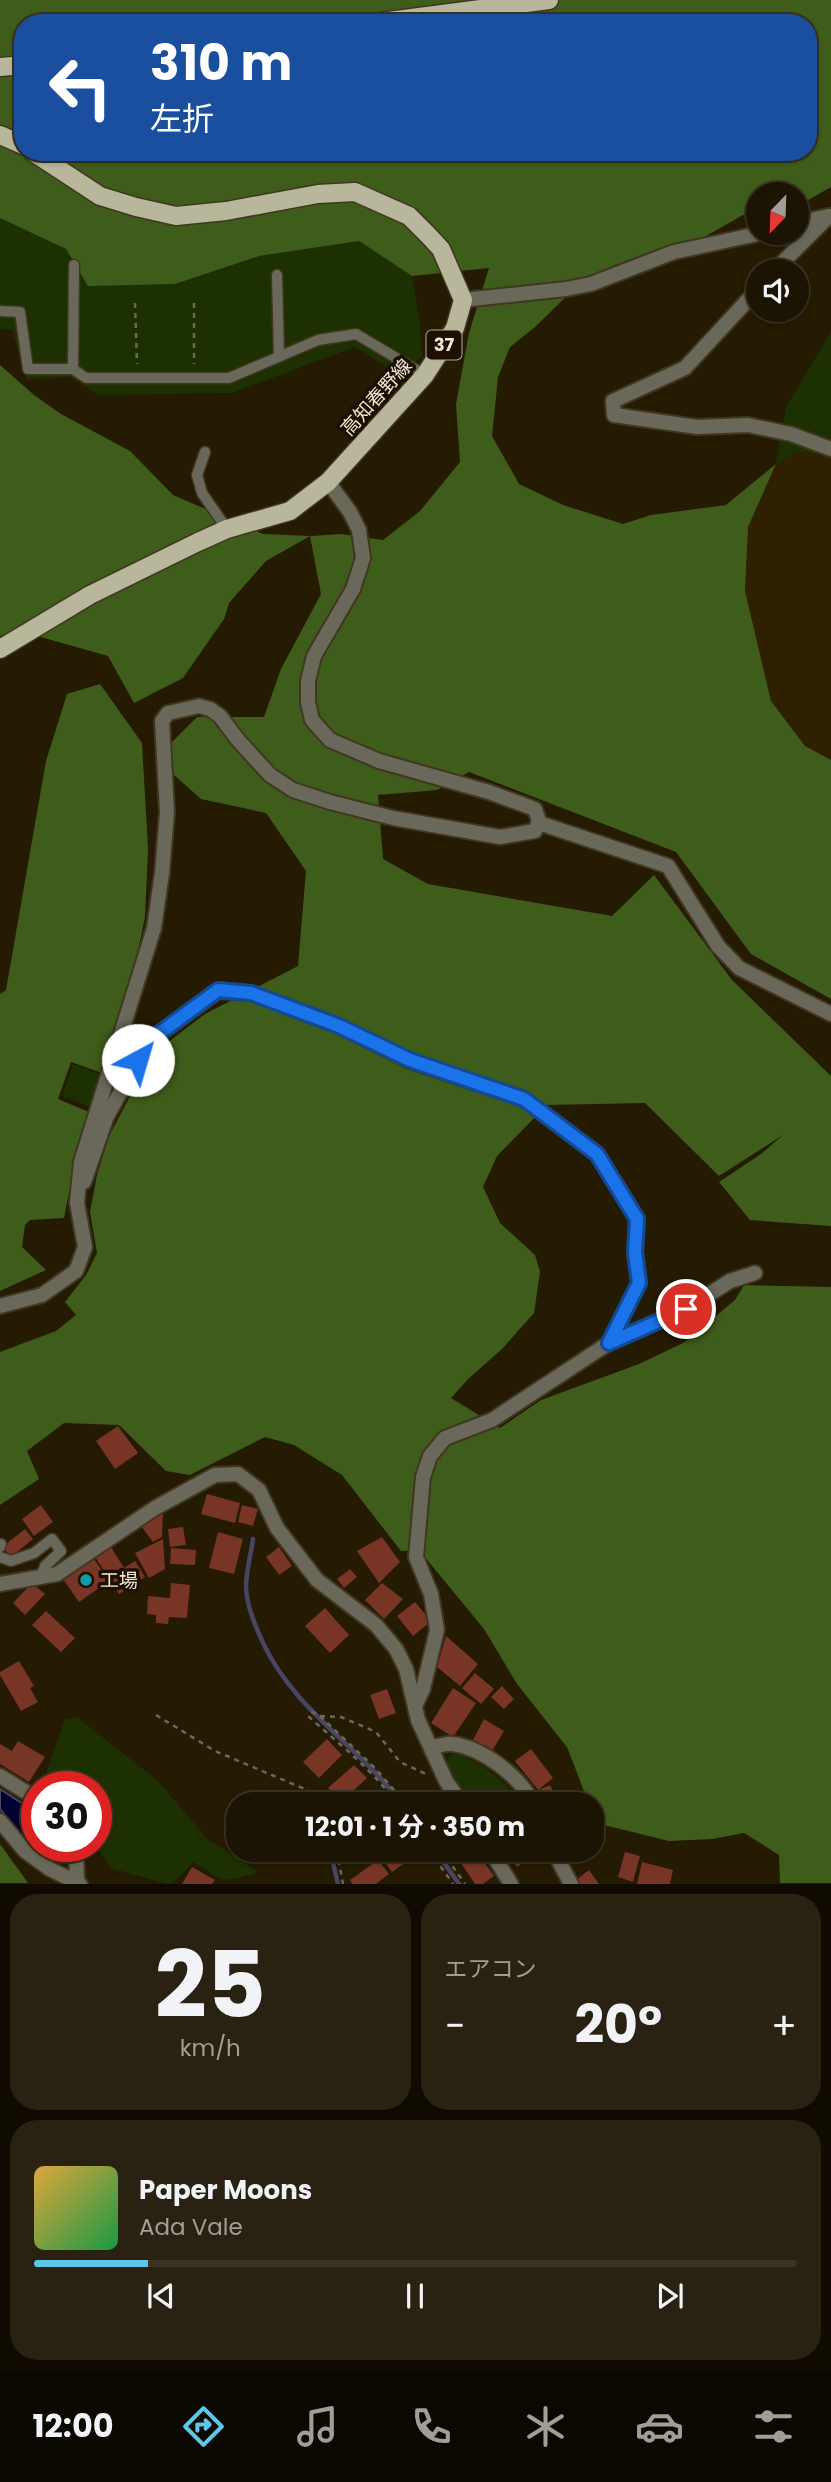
<!DOCTYPE html>
<html lang="ja">
<head>
<meta charset="utf-8">
<style>
  :root { --surface:#1c1402; --page:#292111; --text:#f1f3f6; --muted:#a09e99; --line:#3a3324; --accent:#5dc7e8 }
  body { margin:0; font-family:Poppins,"Noto Sans JP",sans-serif; background:var(--page); color:var(--text); height:100vh; display:flex; flex-direction:column; font-size:26px; white-space:nowrap }
  * { box-sizing:border-box; margin:0 }
  p { font-size:23px; color:var(--muted) }
  .icon { flex:none; width:38px; height:38px; fill:none; stroke:currentColor; stroke-width:2; stroke-linecap:round; stroke-linejoin:round }
  .map { position:relative; height:1884px; overflow:hidden }
  .panel { display:flex; flex-direction:column; gap:10px; padding:10px; background:#0f0b01; flex:1 }
  .panel>* { flex:none }
  .guide { position:absolute; left:14px; top:14px; width:803px; height:147px; border-radius:28px; box-shadow:0 2px 5px #0004,0 0 0 2px var(--line); background:#1a4fa0; color:#fff; overflow:hidden }
  .needle { width:46px; rotate:203deg }
  .tools { position:absolute; left:746px; top:182px; display:grid; gap:14px }
  .tools a { display:grid; place-items:center; width:63px; height:63px; border-radius:50%; background:var(--surface); box-shadow:0 2px 5px #0004,0 0 0 2px var(--line); font-size:35px }
  .speed { position:absolute; left:21px; top:1771px; display:flex; gap:14px; font-size:35px; font-weight:700; text-align:center }
  .speed>* { display:grid; place-content:center; width:91px; height:91px; border-radius:50%; background:var(--surface); box-shadow:0 2px 5px #0004,0 0 0 2px var(--line); line-height:1 }
  .speed .limit { border:10px solid #d22; background:#fff; color:#111 }
  .pin { position:absolute; display:grid; place-items:center; width:60px; height:60px; color:#fff; margin:-30px; border:4px solid #fff; border-radius:50%; box-shadow:0 2px 7px #0007 }
  .me { position:absolute; width:77px; margin:-38px; rotate:39deg; stroke-linejoin:round; filter:drop-shadow(0 0 5px #0008) }
  .turn { display:flex; align-items:center; gap:24px; height:147px; padding:0 21px; font-size:32px }
  .turn .icon { width:91px; height:91px; stroke-width:2.5 }
  .turn b { display:block; font-size:49px; line-height:60px }
  .big { font-size:52px; font-weight:700; line-height:1.1 }
  .panel .card { flex:1; display:flex; flex-direction:column; justify-content:center; gap:10px; min-width:0; padding:0 24px; border-radius:28px; background:var(--page) }
  .panel .dial { align-items:center; gap:0 }
  .dial b { font-size:91px; line-height:1 }
  .song { display:flex; align-items:center; gap:21px }
  .cover { width:84px; height:84px; border-radius:10px; background:linear-gradient(135deg,hsl(40 70% 55%),hsl(140 70% 35%)) }
  .played { height:7px; border-radius:4px; background:linear-gradient(90deg,var(--accent) 15%,var(--line) 15%) }
  .keys { display:flex; justify-content:space-around; direction:ltr }
  .heat { display:flex; justify-content:space-between; align-items:center; font-size:38px; direction:ltr }
  .panel .tiles { flex:1; display:grid; gap:10px; grid-template-columns:1fr 1fr }
  .card:last-child { grid-column:span 2 }
  .trip { position:absolute; left:226px; top:1792px; width:378px; height:70px; border-radius:28px; background:var(--surface); box-shadow:0 2px 5px #0004,0 0 0 2px var(--line); font-weight:700; line-height:70px; text-align:center }
  .dock { display:flex; height:112px; justify-content:space-around; align-items:center; background:#0b0801; color:var(--muted) }
  .dock .icon { width:49px; height:49px }
  .dock .current { color:var(--accent) }
  .dock b { font-size:32px; color:var(--text) }
  .map>svg:first-child { display:block }
</style>
</head>
<body>
<div class="map">
<svg width="831" height="1884" viewBox="0 0 831 1884">
  <rect width="100%" height="100%" fill="#251a02"/>
  <polygon fill="#2e2000" points="831,443 831,760 805,746 771,701 745,591 748,527 776,464 799,452 828,456"/>
  <g fill="#1c3001">
    <polygon points="0,218 66,249 175,284 259,256 359,241 412,276 420,324 422,356 401,375 355,347 232,393 99,395 70,377 27,380 12,330 0,329"/>
    <polygon points="831,332 831,443 828,456 799,452 776,464 786,407"/>
    <polygon points="73,1064 105,1076 94,1108 62,1096"/>
    <path d="M77,1717l80,63 51,59 50,33c-36,12 -34,10 -65,-10l-20,21 -6,1 -56,-16 -15,-22 2,-18 -2,-41h-55l24,-68z"/>
    <path d="M460,1754c26,13 46,26 61,50h-54l-12,-16 -10,-25 6,-8z"/>
  </g>
  <g fill="#3f5d1a" fill-rule="evenodd">
    <path d="M0,0h831v187l-35,20v-13h-38v19l-15,2 -44,25 -52,13 -42,16 -35,24 -35,34 -25,20 -12,30 -6,59 27,48 44,21 60,19 28,-9 75,-10 50,-41 -28,63 -3,64 26,110 34,45 26,14v239l-80,-45 -75,-102 -207,-80 -32,18 -59,5 5,64 45,25 184,32 42,-41 78,105 99,96v150l-81,-6 -31,-38 42,-28 22,-19 -64,41 -74,-73 -98,2 -50,51 -14,31 17,36 35,32 5,17 -6,41 -32,36 -34,30 -17,19 49,30 41,-28 98,-36 44,-21 52,-43 9,-15 87,2v596h-51l-1,-28 -35,-22 -32,6 -43,2 -73,-18 -4,-19h-3l-22,-57 -50,-63 -33,-55 -65,-79 -18,1 -59,-76 -48,-30 -29,-8 -75,38 -24,-4 -47,-46 -55,-2 -37,28 12,28 -39,26v-153l56,-21 20,-16 -11,-13 21,-27 11,-22 -7,-41 7,-37 12,-39 28,-53 26,-37 42,-32 93,-48 8,-95 -40,-58 -65,-14 -28,-25 -4,-29 28,-28h67l17,-48 40,-75 -11,-58 -44,25 -37,42 -5,16 -41,59 -49,25 -26,-47 -92,-26 -16,6v-271l34,30 27,19 69,37 43,44 90,39 48,2 30,-2 42,6 37,-29 40,-49 -4,-58 13,-71 20,-65 -77,8 -53,-35 -100,15 -84,28 -87,2 -22,-37 -66,-31zM23,23h785v129h-785z"/>
    <polygon points="100,684 142,743 148,849 145,917 131,985 105,1074 71,1062 58,1099 89,1112 75,1160 64,1218 30,1220 25,1225 22,1247 46,1270 0,1291 0,994 6,990 46,761 67,694"/>
    <polygon points="0,1844 28,1883 0,1883"/>
  </g>
  <path fill="#000031" stroke="#474563" stroke-width="2" d="M0,1789l37,24v33h23l-5,7c-25,0 -40,-26 -55,-44z"/>
  <g fill="none" stroke-linecap="round" stroke-linejoin="round">
    <g stroke="#474563" stroke-width="4.5">
      <path d="M253,1539c-2,15 -7,32 -7,48 1,20 9,38 17,56 33,69 95,102 139,161"/>
      <polyline points="330,1850 338,1884"/>
      <polyline points="435,1850 459,1884"/>
    </g>
  </g>
  <g fill="#783424">
    <polygon points="118,1426 138,1453 115,1469 96,1441"/>
    <polygon points="207,1494 240,1503 235,1523 201,1514"/>
    <polygon points="41,1505 53,1522 34,1536 22,1519"/>
    <polygon points="242,1505 258,1509 253,1526 238,1522"/>
    <polygon points="163,1512 162,1537 153,1542 141,1526"/>
    <polygon points="183,1527 186,1545 170,1547 168,1529"/>
    <polygon points="25,1529 33,1539 11,1557 2,1547"/>
    <polygon points="218,1532 243,1539 234,1574 209,1568"/>
    <polygon points="382,1537 400,1562 379,1583 357,1551"/>
    <polygon points="163,1539 165,1569 149,1578 135,1553"/>
    <polygon points="111,1547 124,1568 135,1561 145,1577 119,1594 95,1557"/>
    <polygon points="279,1547 292,1566 279,1575 266,1557"/>
    <polygon points="171,1548 196,1550 195,1565 170,1564"/>
    <polygon points="94,1559 109,1581 79,1602 63,1579"/>
    <polygon points="350,1569 357,1577 344,1588 337,1579"/>
    <polygon points="32,1583 45,1594 25,1615 13,1603"/>
    <polygon points="171,1583 190,1585 187,1618 169,1617 168,1624 156,1623 156,1615 147,1614 148,1596 170,1598"/>
    <polygon points="382,1583 403,1599 384,1619 365,1600"/>
    <polygon points="415,1602 431,1621 413,1636 397,1616"/>
    <polygon points="325,1608 349,1635 330,1653 305,1626"/>
    <polygon points="46,1611 75,1638 61,1652 32,1625"/>
    <polygon points="446,1636 478,1664 460,1686 437,1667"/>
    <polygon points="19,1661 34,1686 30,1688 38,1702 21,1711 0,1675 0,1672"/>
    <polygon points="475,1673 494,1689 481,1704 462,1688"/>
    <polygon points="502,1686 514,1699 504,1709 491,1697"/>
    <polygon points="453,1688 476,1703 453,1737 431,1723"/>
    <polygon points="387,1689 396,1713 379,1719 370,1695"/>
    <polygon points="484,1719 504,1731 492,1751 473,1740"/>
    <polygon points="327,1739 342,1755 319,1778 303,1762"/>
    <polygon points="18,1741 45,1757 29,1782 0,1764 0,1744 12,1751"/>
    <polygon points="531,1749 553,1778 538,1790 515,1761"/>
    <polygon points="354,1765 367,1778 341,1802 328,1788"/>
    <polygon points="550,1785 555,1795 559,1793 564,1804 538,1804 532,1793"/>
    <polygon points="391,1850 397,1850 406,1862 392,1872 381,1857"/>
    <polygon points="505,1850 541,1850 517,1867"/>
    <polygon points="477,1852 494,1876 483,1884 475,1884 461,1863"/>
    <polygon points="625,1852 640,1856 633,1882 618,1877"/>
    <polygon points="378,1860 389,1874 376,1884 352,1884 350,1880"/>
    <polygon points="642,1862 673,1870 670,1884 637,1884"/>
    <polygon points="192,1867 215,1880 212,1884 182,1884"/>
    <polygon points="589,1870 599,1884 579,1884 576,1880"/>
  </g>
  <g fill="none" stroke-linecap="round" stroke-linejoin="round">
    <g stroke="#413720" stroke-width="13">
      <g id="service">
        <polyline points="74,265 73,369 86,378 229,378 318,340 356,334 425,375"/>
        <polyline points="277,275 279,356"/>
        <polyline points="0,311 20,312 28,369 73,369"/>
        <polyline points="205,452 197,475 202,493 227,529"/>
        <polyline points="0,1547 1,1544"/>
        <polyline points="0,1557 11,1561 34,1553 52,1539 61,1551 45,1566 41,1577"/>
      </g>
    </g>
    <g stroke="#413720" stroke-width="18">
      <g id="minor">
        <polyline points="796,223 829,216"/>
        <polyline points="774,271 829,216"/>
        <polyline points="758,289 685,368 613,401 614,415 697,427 748,425 791,434 831,449"/>
        <polyline points="463,300 566,289 591,284 674,252 762,233"/>
        <polyline points="539,823 668,866 718,946 739,968 831,1014"/>
        <polyline points="84,1182 107,1116 149,1041 218,991 251,993 339,1026 410,1061 524,1099 597,1154 637,1219 635,1253 639,1283 609,1343 492,1420 445,1438 430,1456 423,1477 416,1557 431,1594 437,1630 423,1689 415,1706"/>
        <polyline points="0,1306 42,1295 76,1271 85,1247 77,1203 81,1162 154,928 162,873 167,812 162,721 168,713 199,706 210,709 220,716 238,740 270,775 293,790 330,802 393,818 500,837 535,831 539,821 535,809 489,792 379,761 330,740 312,720 308,702 308,681 314,656 353,589 363,558 359,530 350,512 328,482"/>
        <polyline points="609,1343 686,1309 730,1281 755,1273"/>
        <polyline points="0,1584 57,1574 155,1508 215,1475 238,1474 259,1490 277,1528 317,1580 376,1625 396,1649 406,1669 418,1720 446,1781 462,1804"/>
        <path d="M431,1748c7,-2 16,-5 22,-4 30,4 68,33 80,60"/>
        <polyline points="0,1776 37,1799"/>
        <polyline points="0,1821 25,1851 50,1869 80,1884"/>
        <polyline points="76,1846 77,1882"/>
        <polyline points="490,1850 511,1884"/>
        <polyline points="553,1850 571,1884"/>
      </g>
    </g>
    <g stroke="#413720" stroke-width="21">
      <g id="primary">
        <polyline points="373,23 549,0"/>
        <polyline points="0,67 23,65"/>
        <polyline points="0,135 23,145"/>
        <polyline points="0,649 90,595 198,542 227,529 290,511 328,482 425,375 455,328 463,300 441,249 428,235 409,216 355,192 318,194 226,211 176,216 136,207 100,196 33,152"/>
      </g>
    </g>
    <g stroke="#716853" stroke-width="2.5" stroke-dasharray="5 5" stroke-linecap="butt">
      <polyline points="135,303 137,364"/>
      <polyline points="194,303 194,364"/>
      <polyline points="156,1715 215,1751 326,1798 327,1804"/>
      <polyline points="320,1716 341,1717 376,1732 400,1762 426,1774"/>
      <path d="M397,1804c-24,-34 -58,-60 -89,-88l5,-4 7,4 55,52 31,36"/>
      <polyline points="337,1850 343,1884"/>
      <polyline points="429,1850 453,1884"/>
      <polyline points="441,1850 465,1884"/>
    </g>
    <use href="#service" stroke="#69685b" stroke-width="10"/>
    <use href="#minor" stroke="#69685b" stroke-width="14"/>
    <use href="#primary" stroke="#b8b69b" stroke-width="18"/>
  </g>
  <g fill="none" stroke-linecap="round" stroke-linejoin="round">
    <g stroke="#114b97" stroke-width="18">
      <polyline id="route" points="138,1060 149,1041 218,990 251,993 339,1026 410,1060 524,1099 597,1154 637,1219 635,1252 639,1283 609,1343 686,1309"/>
    </g>
    <use href="#route" stroke="#1a73e8" stroke-width="12"/>
  </g>
  <circle fill="#0f9aa8" stroke="#1c1100" stroke-width="2.5" cx="86" cy="1580" r="7"/>
  <g text-anchor="middle" stroke-width="7" stroke-linejoin="round" paint-order="stroke">
    <rect fill="#1c1100" stroke="#afa796" stroke-width="2" x="426.5" y="330.5" width="35" height="29" rx="5"/>
    <g font-size="18" font-weight="bold" fill="#eee7d7">
      <text x="444" y="351">37</text>
    </g>
    <g font-size="19" fill="#eee7d7" stroke="#1c1100">
      <text transform="translate(376 397) rotate(-48)" y="7">高知春野線</text>
    </g>
    <g font-size="19" fill="#eee7d7" stroke="#1c1100" text-anchor="start">
      <text x="100" y="1587">工場</text>
    </g>
  </g>
</svg>
<div class="tools">
<a><svg class="needle" viewBox="-14 -14 28 28"><path d="M0-13l5 13h-10z" fill="#e53935"/><path d="M0 13l5-13h-10z" fill="#a09e99"/></svg></a>
<a><svg class="icon" aria-label="sound" viewBox="0 0 24 24"><path d="M4 9h4l5-4v14l-5-4H4zM17 9q2 3 0 6"/></svg></a>
</div>
<div class="speed"><div class="limit">30</div></div>
<div class="pin" style="left:686px;top:1309px;background:#d93025"><svg class="icon" aria-label="arrive" viewBox="0 0 24 24"><path d="M6 21V4h12l-3 4 3 4H6"/></svg></div>
<svg class="me" style="left:138px;top:1060px" viewBox="-20 -20 40 40"><circle r="19" fill="#fff"/><path d="M0-13L10 11 0 6-10 11z" fill="#1a73e8"/></svg>
<div class="trip">12:01 · 1 分 · 350 m</div>
<div class="guide">
<div class="turn"><svg class="icon" aria-label="left" viewBox="0 0 24 24"><path d="M17 20v-9H6M10 6l-5 5 5 5"/></svg><div><b>310 m</b>左折</div></div>
</div>
</div>
<section class="panel">
<div class="tiles">
<div class="card dial"><b>25</b><p>km/h</p></div>
<div class="card"><p>エアコン</p>
<div class="heat"><a>−</a><b class="big">20°</b><a>+</a></div>
</div>
<div class="card">
<div class="song"><i class="cover"></i><div><b>Paper Moons</b><p>Ada Vale</p></div></div>
<div class="played"></div>
<div class="keys"><svg class="icon" aria-label="previous" viewBox="0 0 24 24"><path d="M18 5L8 12l10 7zM5 5v14"/></svg><svg class="icon" aria-label="pause" viewBox="0 0 24 24"><path d="M8 5v14M16 5v14"/></svg><svg class="icon" aria-label="next" viewBox="0 0 24 24"><path d="M6 5l10 7-10 7zM19 5v14"/></svg></div>
</div>
</div>
</section>
<nav class="dock">
<b>12:00</b>
<svg class="icon current" aria-label="directions" viewBox="0 0 24 24"><path d="M12 3l9 9-9 9-9-9zM9 14v-3h6M13 9l2 2-2 2"/></svg>
<svg class="icon" aria-label="music" viewBox="0 0 24 24"><path d="M9 18V5l10-2v13"/><circle cx="6" cy="18" r="3"/><circle cx="16" cy="16" r="3"/></svg>
<svg class="icon" aria-label="phone" viewBox="0 0 24 24"><path d="M5 4h4l2 5-3 2q2 4 5 5l2-3 5 2v4C11 20 4 13 5 4z"/></svg>
<svg class="icon" aria-label="climate" viewBox="0 0 24 24"><path d="M12 3v18M4 7l16 10M4 17L20 7"/></svg>
<svg class="icon" aria-label="car" viewBox="0 0 24 24"><path d="M5 17H2v-5l4-1 3-4h7l3 4 3 1v5h-3M9 17h6M6 11h13"/><circle cx="7" cy="17" r="2"/><circle cx="17" cy="17" r="2"/></svg>
<svg class="icon" aria-label="filters" viewBox="0 0 24 24"><path d="M4 7h16M4 17h16"/><circle cx="9" cy="7" r="2"/><circle cx="15" cy="17" r="2"/></svg>
</nav>
</body>
</html>
